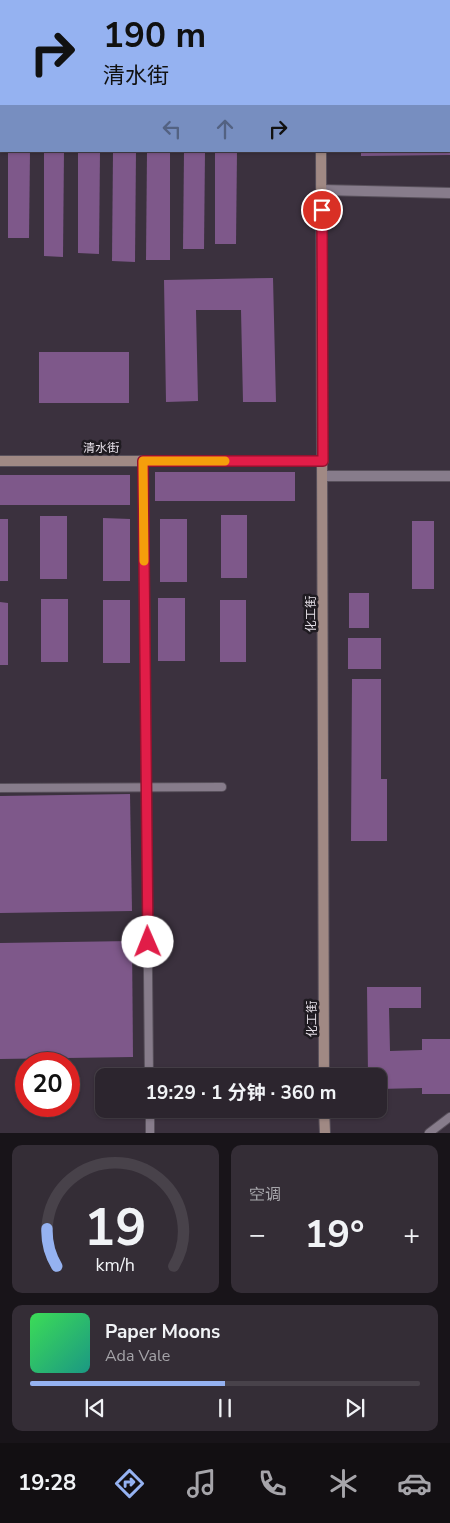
<!DOCTYPE html>
<html lang="zh">
<head>
<meta charset="utf-8">
<style>
  :root { --surface:#2c252e; --page:#342d36; --text:#f1f3f6; --muted:#a6a5aa; --line:#48424a; --accent:#95b2f1 }
  body { margin:0; font-family:"Nunito Sans","Noto Sans SC",sans-serif; background:var(--page); color:var(--text); height:100vh; display:flex; flex-direction:column; font-size:19px; white-space:nowrap }
  * { box-sizing:border-box; margin:0 }
  p { font-size:16px; color:var(--muted) }
  .icon { flex:none; width:28px; height:28px; fill:none; stroke:currentColor; stroke-width:2; stroke-linecap:round; stroke-linejoin:round }
  .map { position:relative; height:1133px; overflow:hidden }
  .sheet { display:flex; flex-direction:column; gap:12px; padding:12px; background:#181419; flex:1 }
  .sheet>* { flex:none }
  .hud { position:absolute; left:0px; top:0px; width:450px; height:152px; box-shadow:0 1px 4px #0004,0 0 0 1px var(--line); background:#95b2f1; color:#111; overflow:hidden }
  .speed { position:absolute; left:15px; top:1052px; display:flex; gap:10px; font-size:25px; font-weight:700; text-align:center }
  .speed>* { display:grid; place-content:center; width:65px; height:65px; border-radius:50%; background:var(--surface); box-shadow:0 1px 4px #0004,0 0 0 1px var(--line); line-height:1 }
  .speed .limit { border:8px solid #d22; background:#fff; color:#111 }
  .pin { position:absolute; display:grid; place-items:center; width:42px; height:42px; color:#fff; margin:-21px; border:2px solid #fff; border-radius:50%; box-shadow:0 1px 5px #0007 }
  .me { position:absolute; width:55px; margin:-28px; rotate:359deg; stroke-linejoin:round; filter:drop-shadow(0 0 4px #0008) }
  .turn { display:flex; align-items:center; gap:18px; height:105px; padding:0 20px; font-size:22px }
  .turn .icon { width:65px; height:65px; stroke-width:2.5 }
  .turn b { display:block; font-size:35px; line-height:42px }
  .lanes { display:flex; align-items:center; height:48px; padding:0 20px; background:#0003; justify-content:center; gap:25px; direction:ltr }
  .lanes .off { opacity:.35 }
  .big { font-size:38px; font-weight:700; line-height:1.1 }
  .sheet .card { flex:1; display:flex; flex-direction:column; justify-content:center; gap:8px; min-width:0; padding:0 18px; border-radius:10px; background:var(--page) }
  .sheet .dial { align-items:center; gap:0 }
  .dial svg { height:130px; overflow:visible; fill:none; stroke:var(--line); stroke-width:7; stroke-linecap:round; text-anchor:middle }
  .dial text { fill:var(--text); stroke:none }
  .song { display:flex; align-items:center; gap:15px }
  .cover { width:60px; height:60px; border-radius:8px; background:linear-gradient(135deg,hsl(130 70% 55%),hsl(170 70% 35%)) }
  .played { height:5px; border-radius:2px; background:linear-gradient(90deg,var(--accent) 50%,var(--line) 50%) }
  .keys { display:flex; justify-content:space-around; direction:ltr }
  .heat { display:flex; justify-content:space-between; align-items:center; font-size:28px; direction:ltr }
  .sheet .tiles { flex:1; display:grid; gap:12px; grid-template-columns:1fr 1fr }
  .card:last-child { grid-column:span 2 }
  .trip { position:absolute; left:95px; top:1068px; width:292px; height:50px; border-radius:10px; background:var(--surface); box-shadow:0 1px 4px #0004,0 0 0 1px var(--line); font-weight:700; line-height:50px; text-align:center }
  .tabs { display:flex; height:80px; justify-content:space-around; align-items:center; background:#120f12; color:var(--muted) }
  .tabs .icon { width:35px; height:35px }
  .tabs .on { color:var(--accent) }
  .tabs b { font-size:22px; color:var(--text) }
  .map>svg:first-child { display:block }
</style>
</head>
<body>
<div class="map">
<svg width="450" height="1133" viewBox="0 0 450 1133">
  <rect width="100%" height="100%" fill="#3b313e"/>
  <g fill="#7e588a">
    <polygon points="8,151 30,151 29,238 8,238"/>
    <polygon points="44,151 64,151 63,257 44,256"/>
    <polygon points="78,151 100,151 99,254 78,253"/>
    <polygon points="113,151 136,151 135,262 112,261"/>
    <polygon points="147,151 170,151 170,260 146,260"/>
    <polygon points="184,151 205,151 204,249 183,249"/>
    <polygon points="215,151 237,151 236,244 215,244"/>
    <polygon points="361,151 450,151 450,155 361,156"/>
    <polygon points="273,278 276,402 243,402 241,310 196,310 198,401 166,402 164,280"/>
    <rect x="39" y="352" width="90" height="51"/>
    <rect x="155" y="472" width="140" height="29"/>
    <rect x="0" y="475" width="130" height="30"/>
    <rect x="221" y="515" width="26" height="63"/>
    <rect x="40" y="516" width="27" height="63"/>
    <polygon points="103,518 130,519 130,581 103,581"/>
    <rect x="0" y="519" width="8" height="62"/>
    <rect x="160" y="519" width="27" height="63"/>
    <rect x="412" y="521" width="22" height="68"/>
    <rect x="349" y="593" width="20" height="35"/>
    <rect x="158" y="598" width="27" height="63"/>
    <rect x="41" y="599" width="27" height="63"/>
    <rect x="103" y="600" width="27" height="63"/>
    <rect x="220" y="600" width="26" height="62"/>
    <polygon points="0,602 8,603 8,665 0,665"/>
    <rect x="348" y="638" width="33" height="31"/>
    <polygon points="352,679 381,679 381,779 387,779 387,841 351,841"/>
    <polygon points="130,794 132,911 0,913 0,796"/>
    <polygon points="132,941 133,1057 0,1059 0,943"/>
    <polygon points="367,987 421,987 421,1008 389,1008 390,1051 422,1050 422,1039 450,1039 450,1094 422,1094 422,1088 379,1089 379,1076 368,1076"/>
  </g>
  <g fill="none" stroke-linecap="round" stroke-linejoin="round">
    <g stroke="#58505b" stroke-width="10">
      <g id="lane">
        <polyline points="112,0 112,1"/>
        <polyline points="143,461 149,1076"/>
        <polyline points="0,788 222,787"/>
        <polyline points="150,1109 150,1133"/>
        <polyline points="429,1133 450,1117"/>
      </g>
    </g>
    <g stroke="#58505b" stroke-width="12">
      <g id="street">
        <polyline points="0,57 1,57"/>
        <polyline points="322,190 450,193"/>
        <polyline points="323,476 450,476"/>
      </g>
    </g>
    <g stroke="#58505b" stroke-width="12">
      <g id="secondary">
        <polyline points="321,0 321,1"/>
        <polyline points="321,151 324,1076"/>
        <polyline points="0,461 323,461"/>
        <polyline points="324,1109 325,1133"/>
      </g>
    </g>
    <use href="#lane" stroke="#877c8b" stroke-width="8"/>
    <use href="#street" stroke="#877c8b" stroke-width="10"/>
    <use href="#secondary" stroke="#a08984" stroke-width="10"/>
  </g>
  <g fill="none" stroke-linecap="round" stroke-linejoin="round">
    <g stroke="#92132f" stroke-width="12">
      <polyline id="route" points="148,942 143,461 323,461 322,210"/>
    </g>
    <use href="#route" stroke="#e11d48" stroke-width="9"/>
    <polyline stroke="#f59e0b" stroke-width="9" points="144,561 143,461 225,461"/>
  </g>
  <g text-anchor="middle" stroke-width="5" stroke-linejoin="round" paint-order="stroke">
    <g font-size="12" fill="#e4dee6" stroke="#1f1b21">
      <text x="101" y="452">清水街</text>
      <text transform="translate(311 614) rotate(-90)" y="4">化工街</text>
      <text transform="translate(312 1019) rotate(-90)" y="4">化工街</text>
    </g>
  </g>
</svg>
<div class="speed"><div class="limit">20</div></div>
<div class="pin" style="left:322px;top:210px;background:#d93025"><svg class="icon" aria-label="arrive" viewBox="0 0 24 24"><path d="M6 21V4h12l-3 4 3 4H6"/></svg></div>
<svg class="me" style="left:148px;top:942px" viewBox="-20 -20 40 40"><circle r="19" fill="#fff"/><path d="M0-13L10 11 0 6-10 11z" fill="#e11d48"/></svg>
<div class="trip">19:29 · 1 分钟 · 360 m</div>
<div class="hud">
<div class="turn"><svg class="icon" aria-label="right" viewBox="0 0 24 24"><path d="M7 20v-9h11M14 6l5 5-5 5"/></svg><div><b>190 m</b>清水街</div></div>
<div class="lanes"><svg class="icon off" aria-label="left" viewBox="0 0 24 24"><path d="M17 20v-9H6M10 6l-5 5 5 5"/></svg><svg class="icon off" aria-label="ahead" viewBox="0 0 24 24"><path d="M12 20V5M6 11l6-6 6 6"/></svg><svg class="icon" aria-label="right" viewBox="0 0 24 24"><path d="M7 20v-9h11M14 6l5 5-5 5"/></svg></div>
</div>
</div>
<section class="sheet">
<div class="tiles">
<div class="card dial"><svg viewBox="0 0 100 80">
<path d="M14 69A42 42 0 1 1 86 69"/>
<path d="M14 69A42 42 0 0 1 8 46" stroke="#95b2f1"/>
<text x="50" y="56" font-size="32" font-weight="700">19</text>
<text x="50" y="72" font-size="11">km/h</text>
</svg></div>
<div class="card"><p>空调</p>
<div class="heat"><a>−</a><b class="big">19°</b><a>+</a></div>
</div>
<div class="card">
<div class="song"><i class="cover"></i><div><b>Paper Moons</b><p>Ada Vale</p></div></div>
<div class="played"></div>
<div class="keys"><svg class="icon" aria-label="previous" viewBox="0 0 24 24"><path d="M18 5L8 12l10 7zM5 5v14"/></svg><svg class="icon" aria-label="pause" viewBox="0 0 24 24"><path d="M8 5v14M16 5v14"/></svg><svg class="icon" aria-label="next" viewBox="0 0 24 24"><path d="M6 5l10 7-10 7zM19 5v14"/></svg></div>
</div>
</div>
</section>
<nav class="tabs">
<b>19:28</b>
<svg class="icon on" aria-label="directions" viewBox="0 0 24 24"><path d="M12 3l9 9-9 9-9-9zM9 14v-3h6M13 9l2 2-2 2"/></svg>
<svg class="icon" aria-label="music" viewBox="0 0 24 24"><path d="M9 18V5l10-2v13"/><circle cx="6" cy="18" r="3"/><circle cx="16" cy="16" r="3"/></svg>
<svg class="icon" aria-label="phone" viewBox="0 0 24 24"><path d="M5 4h4l2 5-3 2q2 4 5 5l2-3 5 2v4C11 20 4 13 5 4z"/></svg>
<svg class="icon" aria-label="climate" viewBox="0 0 24 24"><path d="M12 3v18M4 7l16 10M4 17L20 7"/></svg>
<svg class="icon" aria-label="car" viewBox="0 0 24 24"><path d="M5 17H2v-5l4-1 3-4h7l3 4 3 1v5h-3M9 17h6M6 11h13"/><circle cx="7" cy="17" r="2"/><circle cx="17" cy="17" r="2"/></svg>
</nav>
</body>
</html>
